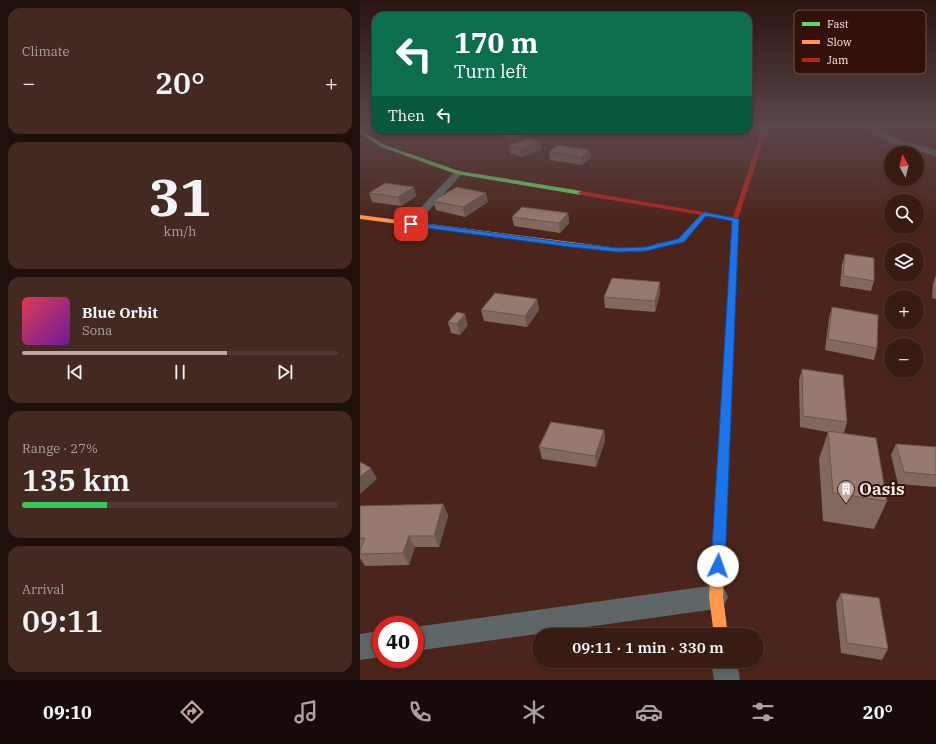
<!DOCTYPE html>
<html lang="en">
<head>
<meta charset="utf-8">
<style>
  :root { --surface:#381c14; --page:#432922; --text:#f1f3f6; --muted:#aba1a0; --line:#523a34; --accent:#bda49e }
  body { margin:0; font-family:"IBM Plex Serif",serif; background:var(--page); color:var(--text); height:100vh; display:flex; flex-direction:column; font-size:15px; white-space:nowrap }
  * { box-sizing:border-box; margin:0 }
  p { font-size:13px; color:var(--muted) }
  .icon { flex:none; width:22px; height:22px; fill:none; stroke:currentColor; stroke-width:2; stroke-linecap:round; stroke-linejoin:round }
  .map { position:relative; flex:1; overflow:hidden }
  .drawer { display:flex; flex-direction:column; gap:8px; padding:8px; background:#1f0f0b; width:360px }
  .drawer>* { flex:none }
  .hud { position:absolute; left:12px; top:12px; width:380px; height:122px; border-radius:12px; box-shadow:0 2px 6px #0003,0 0 0 1px var(--line); background:#0b6e4f; color:#fff; overflow:hidden }
  .needle { width:26px; rotate:352deg }
  .fabs { position:absolute; left:524px; top:146px; display:grid; gap:8px }
  .fabs a { display:grid; place-items:center; width:40px; height:40px; border-radius:50%; background:var(--surface); box-shadow:0 2px 6px #0003,0 0 0 1px var(--line); font-size:20px }
  .speed { position:absolute; left:12px; top:616px; display:flex; gap:8px; font-size:20px; font-weight:700; text-align:center }
  .speed>* { display:grid; place-content:center; width:52px; height:52px; border-radius:50%; background:var(--surface); box-shadow:0 2px 6px #0003,0 0 0 1px var(--line); line-height:1 }
  .speed .limit { border:6px solid #d22; background:#fff; color:#111 }
  .pin { position:absolute; display:grid; place-items:center; width:34px; height:34px; color:#fff; margin:-17px; border-radius:8px; box-shadow:0 2px 6px #0006 }
  .me { position:absolute; width:44px; margin:-22px; rotate:3deg; stroke-linejoin:round; filter:drop-shadow(0 0 3px #0008) }
  .turn { display:flex; align-items:center; gap:14px; height:84px; padding:0 16px; font-size:18px }
  .turn .icon { width:52px; height:52px; stroke-width:2.5 }
  .turn b { display:block; font-size:28px; line-height:34px }
  .then { display:flex; align-items:center; height:38px; padding:0 16px; background:#0003; gap:8px; font-size:15px }
  .big { font-size:30px; font-weight:600; line-height:1.1 }
  .drawer .tile { flex:1; display:flex; flex-direction:column; justify-content:center; gap:6px; min-width:0; padding:0 14px; border-radius:12px; background:var(--page) }
  .drawer .dial { align-items:center; gap:0 }
  .dial b { font-size:52px; line-height:1 }
  .song { display:flex; align-items:center; gap:12px }
  .cover { width:48px; height:48px; border-radius:6px; background:linear-gradient(135deg,hsl(350 70% 55%),hsl(280 70% 35%)) }
  .played { height:4px; border-radius:2px; background:linear-gradient(90deg,var(--accent) 65%,var(--line) 65%) }
  .keys { display:flex; justify-content:space-around; direction:ltr }
  .heat { display:flex; justify-content:space-between; align-items:center; font-size:22px; direction:ltr }
  .charge { height:6px; border-radius:3px; background:linear-gradient(90deg,#34c759 27%,var(--line) 0) }
  .trip { position:absolute; left:172px; top:628px; width:232px; height:40px; border-radius:20px; background:var(--surface); box-shadow:0 2px 6px #0003,0 0 0 1px var(--line); font-weight:600; line-height:40px; text-align:center }
  .menu { display:flex; height:64px; justify-content:space-around; align-items:center; background:#160b08; color:var(--muted) }
  .menu .icon { width:28px; height:28px }
  .menu .on { color:var(--accent) }
  .menu b { font-size:18px; color:var(--text) }
  main { display:flex; flex:1; min-height:0 }
  .map>svg:first-child { display:block }
</style>
</head>
<body>
<main>
<section class="drawer">
<div class="tile"><p>Climate</p>
<div class="heat"><a>−</a><b class="big">20°</b><a>+</a></div>
</div>
<div class="tile dial"><b>31</b><p>km/h</p></div>
<div class="tile">
<div class="song"><i class="cover"></i><div><b>Blue Orbit</b><p>Sona</p></div></div>
<div class="played"></div>
<div class="keys"><svg class="icon" aria-label="previous" viewBox="0 0 24 24"><path d="M18 5L8 12l10 7zM5 5v14"/></svg><svg class="icon" aria-label="pause" viewBox="0 0 24 24"><path d="M8 5v14M16 5v14"/></svg><svg class="icon" aria-label="next" viewBox="0 0 24 24"><path d="M6 5l10 7-10 7zM19 5v14"/></svg></div>
</div>
<div class="tile"><p>Range · 27%</p><b class="big">135 km</b><div class="charge"></div></div>
<div class="tile"><p>Arrival</p><b class="big">09:11</b></div>
</section>
<div class="map">
<svg width="576" height="680" viewBox="0 0 576 680">
  <rect width="100%" height="100%" fill="#4b251b"/>
  <g fill="none" stroke-linecap="round" stroke-linejoin="round">
    <g fill="#5f6667" fill-rule="evenodd">
      <polygon points="498,126 510,126 540,140 576,150 576,156 534,144"/>
      <polygon points="98,170 101,171 101,175 55,226 47,226 45,224 47,222 95,171"/>
      <polygon points="356,585 364,589 368,597 364,605 356,609 55,651 55,627"/>
      <polygon points="21,631 21,657 0,660 0,634"/>
      <polygon points="351,661 377,661 380,680 354,680"/>
    </g>
    <g fill="#63d668" fill-rule="evenodd">
      <polygon points="0,130 25,145 99,171 221,191 224,193 221,195 96,174 21,147 0,133"/>
      <polygon points="344,212 347,214 323,241 298,248 295,248 295,244 319,239 342,213"/>
    </g>
    <g fill="#ff974d" fill-rule="evenodd">
      <polygon points="0,215 258,248 287,247 298,244 302,246 287,251 258,252 0,219"/>
      <polygon points="369,333 373,336 363,597 368,635 354,635 349,597 365,336"/>
    </g>
    <polygon fill="#b3261e" fill-rule="evenodd" points="403,126 408,126 378,219 373,336 369,339 365,336 372,220 221,195 218,193 221,191 373,217"/>
  </g>
  <g fill="#81695f">
    <polygon points="136,130 166,130 167,136 151,140 137,133"/>
    <polygon points="180,142 181,150 162,157 150,153 149,145"/>
    <polygon points="230,150 231,158 222,165 190,160 189,151"/>
    <polygon points="54,187 56,196 41,206 12,202 9,193"/>
    <polygon points="73,201 128,202 105,217 76,210"/>
    <polygon points="208,213 209,223 200,233 154,226 152,217"/>
    <polygon points="485,254 514,281 511,291 480,286 482,264"/>
    <polygon points="576,275 576,299 572,298 573,284"/>
    <polygon points="300,293 295,312 245,308 244,297"/>
    <polygon points="177,299 179,310 167,327 124,321 121,310"/>
    <polygon points="472,307 517,348 514,360 465,350 469,318"/>
    <polygon points="88,322 108,325 100,335 91,333"/>
    <polygon points="442,369 487,422 484,433 527,501 514,529 463,521 459,459 468,432 440,427 439,380"/>
    <polygon points="244,430 245,441 236,467 182,459 179,447"/>
    <polygon points="536,444 576,447 576,487 538,484 531,455"/>
    <polygon points="83,504 88,516 79,547 55,547 49,565 5,566 0,558 0,506"/>
    <polygon points="481,593 528,649 522,660 481,653 476,603"/>
  </g>
  <g fill="#69554e">
    <polygon points="160,130 166,130 167,136 151,140 149,133"/>
    <polygon points="180,142 181,150 162,157 161,149"/>
    <polygon points="230,150 231,158 222,165 221,157"/>
    <polygon points="54,187 56,196 41,206 38,197"/>
    <polygon points="126,193 128,202 105,217 103,207"/>
    <polygon points="208,213 209,223 200,233 199,223"/>
    <polygon points="300,282 300,293 295,312 295,301"/>
    <polygon points="177,299 179,310 167,327 165,316"/>
    <polygon points="105,314 108,325 100,335 97,324"/>
    <polygon points="244,430 245,441 236,467 235,456"/>
    <polygon points="11,468 17,479 0,494 0,477"/>
    <polygon points="83,504 88,516 79,547 74,536"/>
    <polygon points="49,536 55,547 49,565 43,553"/>
  </g>
  <g fill="#967a6f" stroke="#69554e">
    <polygon points="144,130 160,130 149,133"/>
    <polygon points="168,138 180,142 161,149 149,145"/>
    <polygon points="198,145 230,150 221,157 189,151"/>
    <polygon points="25,183 54,187 38,197 9,193"/>
    <polygon points="97,187 126,193 103,207 73,201"/>
    <polygon points="162,207 208,213 199,223 152,217"/>
    <polygon points="485,254 514,258 514,281 483,276"/>
    <polygon points="252,278 300,282 295,301 244,297"/>
    <polygon points="135,293 177,299 165,316 121,310"/>
    <polygon points="472,307 518,315 517,348 468,339"/>
    <polygon points="97,312 105,314 97,324 88,322"/>
    <polygon points="442,369 483,375 487,422 443,416"/>
    <polygon points="191,422 244,430 235,456 179,447"/>
    <polygon points="468,431 516,438 527,501 473,493"/>
    <polygon points="536,444 576,447 576,475 544,472"/>
    <polygon points="0,462 11,468 0,477"/>
    <polygon points="83,504 74,536 49,536 43,553 0,554 0,550 5,538 0,538 0,506"/>
    <polygon points="481,593 519,598 528,649 487,643"/>
  </g>
  <linearGradient id="sky" x2="0" y2="1"><stop stop-color="#29140f"/><stop offset="0.57" stop-color="#5b464a"/><stop offset="1" stop-color="#5b464a" stop-opacity="0"/></linearGradient>
  <rect width="576" height="222" fill="url(#sky)"/>
  <polygon fill="#1a73e8" stroke="#114b97" points="344,212 379,219 365,566 363,570 358,572 353,570 351,566 372,221 346,216 324,242 286,251 258,252 210,247 51,226 48,224 51,222 210,243 258,248 286,247 318,239"/>
  <defs>
    <g id="building-pin" transform="scale(0.9)"><path d="M0 17L-7.5 6A9.5 9.5 0 1 1 7.5 6Z" fill="#bda49e" stroke="#31110a"/><path d="M-4-6H4V6H1V3H-1V6H-4ZM-2.5-4.3h1.7v1.8h-1.7ZM.8-4.3h1.7v1.8H.8ZM-2.5-1h1.7V.8h-1.7ZM.8-1h1.7V.8H.8Z" fill="#fff"/></g>
  </defs>
  <g fill-rule="evenodd">
    <use href="#building-pin" x="486" y="489"/>
  </g>
  <g text-anchor="middle" stroke-width="4" stroke-linejoin="round" paint-order="stroke">
    <g font-size="17" font-weight="bold" fill="#fbe8e4" stroke="#31110a" text-anchor="start">
      <text x="499" y="495">Oasis</text>
    </g>
  </g>
  <rect x="434" y="10" width="132" height="64" rx="6" fill="#31110a" stroke="#6e524b" stroke-width="1"/>
  <rect x="442" y="22" width="18" height="4" fill="#63d668"/>
  <rect x="442" y="40" width="18" height="4" fill="#ff974d"/>
  <rect x="442" y="58" width="18" height="4" fill="#b3261e"/>
  <g font-size="11" fill="#fbe8e4">
    <text x="467" y="28">Fast</text>
    <text x="467" y="46">Slow</text>
    <text x="467" y="64">Jam</text>
  </g>
</svg>
<div class="fabs">
<a><svg class="needle" viewBox="-14 -14 28 28"><path d="M0-13l5 13h-10z" fill="#e53935"/><path d="M0 13l5-13h-10z" fill="#aba1a0"/></svg></a>
<a><svg class="icon" aria-label="search" viewBox="0 0 24 24"><circle cx="10" cy="10" r="6"/><path d="M15 15l6 6"/></svg></a>
<a><svg class="icon" aria-label="layers" viewBox="0 0 24 24"><path d="M12 4l9 5-9 5-9-5zM3 14l9 5 9-5"/></svg></a>
<a>+</a>
<a>−</a>
</div>
<div class="speed"><div class="limit">40</div></div>
<div class="pin" style="left:51px;top:224px;background:#d93025"><svg class="icon" aria-label="arrive" viewBox="0 0 24 24"><path d="M6 21V4h12l-3 4 3 4H6"/></svg></div>
<svg class="me" style="left:358px;top:566px" viewBox="-20 -20 40 40"><circle r="19" fill="#fff"/><path d="M0-13L10 11 0 6-10 11z" fill="#1a73e8"/></svg>
<div class="trip">09:11 · 1 min · 330 m</div>
<div class="hud">
<div class="turn"><svg class="icon" aria-label="left" viewBox="0 0 24 24"><path d="M17 20v-9H6M10 6l-5 5 5 5"/></svg><div><b>170 m</b>Turn left</div></div>
<div class="then">Then<svg class="icon" aria-label="left" viewBox="0 0 24 24"><path d="M17 20v-9H6M10 6l-5 5 5 5"/></svg></div>
</div>
</div>
</main>
<nav class="menu">
<b>09:10</b>
<svg class="icon on" aria-label="directions" viewBox="0 0 24 24"><path d="M12 3l9 9-9 9-9-9zM9 14v-3h6M13 9l2 2-2 2"/></svg>
<svg class="icon" aria-label="music" viewBox="0 0 24 24"><path d="M9 18V5l10-2v13"/><circle cx="6" cy="18" r="3"/><circle cx="16" cy="16" r="3"/></svg>
<svg class="icon" aria-label="phone" viewBox="0 0 24 24"><path d="M5 4h4l2 5-3 2q2 4 5 5l2-3 5 2v4C11 20 4 13 5 4z"/></svg>
<svg class="icon" aria-label="climate" viewBox="0 0 24 24"><path d="M12 3v18M4 7l16 10M4 17L20 7"/></svg>
<svg class="icon" aria-label="car" viewBox="0 0 24 24"><path d="M5 17H2v-5l4-1 3-4h7l3 4 3 1v5h-3M9 17h6M6 11h13"/><circle cx="7" cy="17" r="2"/><circle cx="17" cy="17" r="2"/></svg>
<svg class="icon" aria-label="filters" viewBox="0 0 24 24"><path d="M4 7h16M4 17h16"/><circle cx="9" cy="7" r="2"/><circle cx="15" cy="17" r="2"/></svg>
<b>20°</b>
</nav>
</body>
</html>
